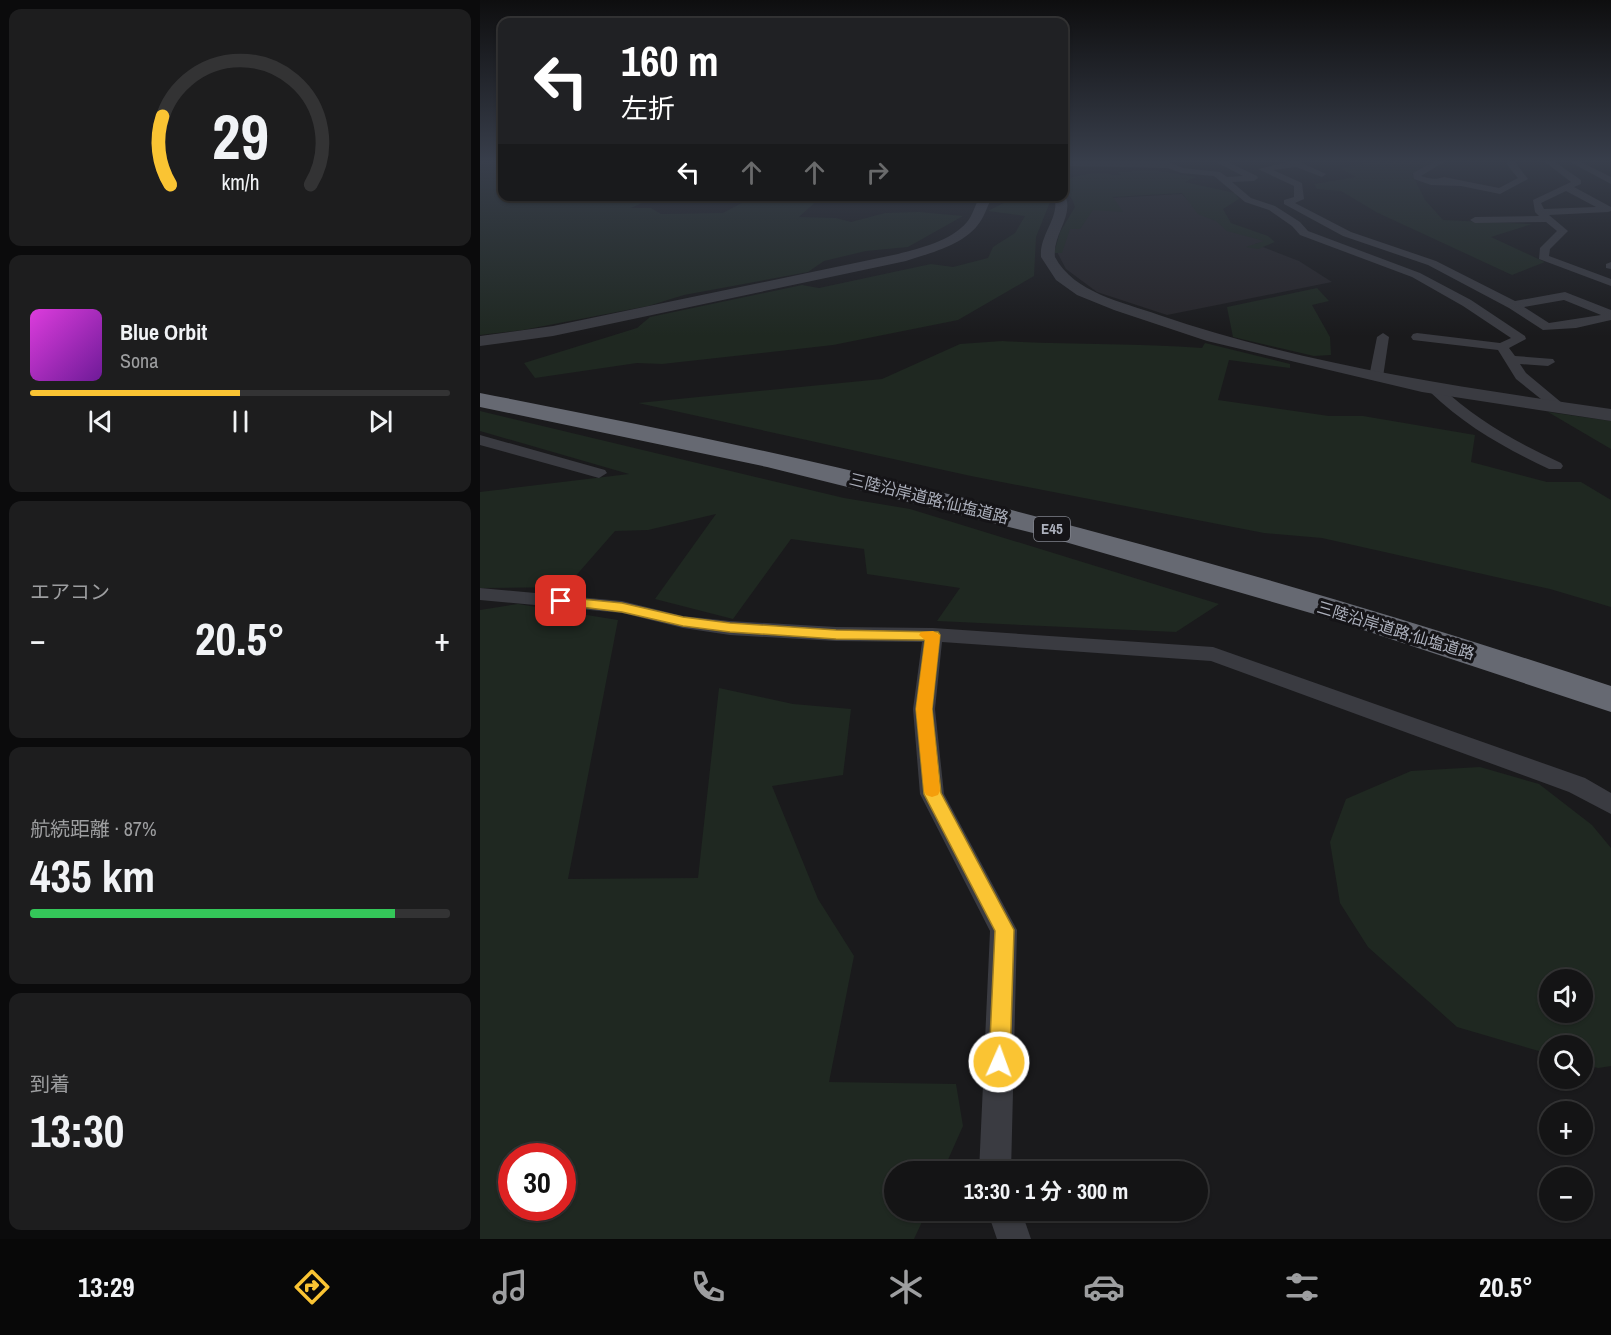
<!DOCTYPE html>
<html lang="ja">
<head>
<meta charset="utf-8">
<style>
  :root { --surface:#141415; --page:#1d1d1e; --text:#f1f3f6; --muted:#9d9ea0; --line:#333334; --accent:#fac433 }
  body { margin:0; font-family:"Archivo Narrow","Noto Sans JP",sans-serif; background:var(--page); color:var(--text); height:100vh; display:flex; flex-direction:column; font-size:22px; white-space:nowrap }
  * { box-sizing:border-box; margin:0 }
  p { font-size:20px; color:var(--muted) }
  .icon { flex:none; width:33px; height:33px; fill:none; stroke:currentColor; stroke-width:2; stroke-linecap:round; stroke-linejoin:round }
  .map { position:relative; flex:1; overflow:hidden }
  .side { display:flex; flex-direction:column; gap:9px; padding:9px; background:#0b0b0c; width:480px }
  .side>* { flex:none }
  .banner { position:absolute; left:18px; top:18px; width:570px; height:183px; border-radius:12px; box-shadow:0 2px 4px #0004,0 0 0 2px var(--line); background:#202124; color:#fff; overflow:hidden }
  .tools { position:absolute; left:1059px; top:969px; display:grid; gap:12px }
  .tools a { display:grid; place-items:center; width:54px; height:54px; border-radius:50%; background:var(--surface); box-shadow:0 2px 4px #0004,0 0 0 2px var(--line); font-size:30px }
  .speed { position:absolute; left:18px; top:1143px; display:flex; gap:12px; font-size:30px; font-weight:700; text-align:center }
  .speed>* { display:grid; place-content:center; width:78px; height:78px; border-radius:50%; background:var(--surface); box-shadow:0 2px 4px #0004,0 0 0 2px var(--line); line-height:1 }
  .speed .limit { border:9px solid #d22; background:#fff; color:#111 }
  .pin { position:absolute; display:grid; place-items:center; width:51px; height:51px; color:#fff; margin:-26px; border-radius:12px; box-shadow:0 3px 9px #0006 }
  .me { position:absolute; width:66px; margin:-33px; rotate:2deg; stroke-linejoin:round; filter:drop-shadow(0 0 4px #0008) }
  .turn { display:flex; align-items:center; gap:21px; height:126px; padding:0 24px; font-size:27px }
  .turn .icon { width:78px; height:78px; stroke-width:2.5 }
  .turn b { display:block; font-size:42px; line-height:51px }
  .lanes { display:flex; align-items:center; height:57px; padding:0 24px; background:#0003; justify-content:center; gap:30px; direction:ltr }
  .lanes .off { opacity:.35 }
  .big { font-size:45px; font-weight:700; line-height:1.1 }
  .side .card { flex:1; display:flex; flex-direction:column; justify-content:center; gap:9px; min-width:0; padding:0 21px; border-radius:12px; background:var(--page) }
  .side .dial { align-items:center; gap:0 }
  .dial svg { height:156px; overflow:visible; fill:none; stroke:var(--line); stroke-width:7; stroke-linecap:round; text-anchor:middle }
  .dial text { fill:var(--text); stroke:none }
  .song { display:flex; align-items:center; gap:18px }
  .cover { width:72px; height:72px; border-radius:9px; background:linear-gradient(135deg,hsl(300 70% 55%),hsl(280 70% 35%)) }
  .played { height:6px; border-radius:3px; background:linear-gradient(90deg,var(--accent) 50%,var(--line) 50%) }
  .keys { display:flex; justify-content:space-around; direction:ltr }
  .heat { display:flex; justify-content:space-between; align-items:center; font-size:33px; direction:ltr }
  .charge { height:9px; border-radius:4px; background:linear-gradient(90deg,#34c759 87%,var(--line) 0) }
  .trip { position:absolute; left:404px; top:1161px; width:324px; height:60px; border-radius:30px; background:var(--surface); box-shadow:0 2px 4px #0004,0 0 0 2px var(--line); font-weight:700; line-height:60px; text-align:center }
  .tabs { display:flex; height:96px; justify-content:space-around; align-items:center; background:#080808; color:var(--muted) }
  .tabs .icon { width:42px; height:42px }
  .tabs .current { color:var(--accent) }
  .tabs b { font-size:27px; color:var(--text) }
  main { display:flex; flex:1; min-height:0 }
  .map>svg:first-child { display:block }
</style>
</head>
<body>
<main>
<section class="side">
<div class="card dial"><svg viewBox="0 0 100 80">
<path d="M14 69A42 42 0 1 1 86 69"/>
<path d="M14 69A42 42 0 0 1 10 34" stroke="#fac433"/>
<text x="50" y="56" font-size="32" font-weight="700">29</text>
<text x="50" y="72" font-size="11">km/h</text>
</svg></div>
<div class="card">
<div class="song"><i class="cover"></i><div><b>Blue Orbit</b><p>Sona</p></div></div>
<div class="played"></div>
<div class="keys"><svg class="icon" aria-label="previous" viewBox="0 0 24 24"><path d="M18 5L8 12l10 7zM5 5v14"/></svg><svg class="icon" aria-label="pause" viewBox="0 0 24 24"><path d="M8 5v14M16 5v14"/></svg><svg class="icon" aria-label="next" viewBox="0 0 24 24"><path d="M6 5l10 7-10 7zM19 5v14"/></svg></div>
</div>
<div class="card"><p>エアコン</p>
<div class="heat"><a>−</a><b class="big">20.5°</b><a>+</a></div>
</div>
<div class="card"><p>航続距離 · 87%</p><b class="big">435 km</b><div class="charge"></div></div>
<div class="card"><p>到着</p><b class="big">13:30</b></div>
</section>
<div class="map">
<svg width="1131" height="1239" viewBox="0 0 1131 1239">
  <rect width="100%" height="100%" fill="#1a1a1c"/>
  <polygon fill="#262529" points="702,194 720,213 789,241 775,244 819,261 852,282 687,315 617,292 586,269 577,252 596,207 595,200"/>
  <g fill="#1f2821" fill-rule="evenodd">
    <polygon points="0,162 22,162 22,196 175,197 151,208 171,208 181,214 243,213 273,197 356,196 352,199 340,198 319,217 356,218 371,222 405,213 439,212 483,216 428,247 386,251 344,261 328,272 204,295 168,306 43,330 0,335"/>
    <polygon points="892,162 952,162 932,174 945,200 963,220 1052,224 1011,237 1065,262 1032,275 896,212 861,191 837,189 834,184 876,177 860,168"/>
    <path d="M672,170l44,7 -11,5 50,11 4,6 -16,10 8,14 37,13 7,6 -17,7 -12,-2 18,-6 -37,-10 -11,-10 -18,-7 -16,-21 -69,4 10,15 -30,-2 -13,19h-10l-8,24h-8l6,-21 15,-25 -3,-8 -8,-9v-11c12,-2 23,-6 36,-6 7,0 13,3 21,2l-3,-3z"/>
    <polygon points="535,197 566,197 570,202 556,237 554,276 478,320 353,345 182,364 157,363 55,378 44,363 157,328 170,317 322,285 339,288 451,264 473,267 508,258 513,247 535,233 545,216 508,211"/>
    <polygon points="837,288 849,301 832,305 850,337 851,355 834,356 753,337 747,307"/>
    <path d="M522,341c67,4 133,2 200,7l3,-5 85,21v4l-61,-8 -11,40 111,16h34l112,19 -4,27 76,20h34l30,18v107l-61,-18 -228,-51 -58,-5 -293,-57 -333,-73 244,-24 78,-35z"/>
    <polygon points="0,411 364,498 430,509 739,604 696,632 457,621 480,588 387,574 384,549 311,539 253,619 175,599 236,514 168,530 135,531 86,587 0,588 0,492 149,474 0,431"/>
    <polygon points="1068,412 1131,421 1131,449"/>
    <path d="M38,604l100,16 -50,259 130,-1 21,-190 74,16 58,5 -8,66 -71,11 46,113 36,57 -25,126 127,2 7,42 -20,45 -49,1v38l33,1 -13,28h-434v-629zM32,1156h50v52h-50z"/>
    <path d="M1000,767l59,17 53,41 19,23v218l-13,2 -15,-4 -1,-18h-32l-1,8 -92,-27 -89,-80 -28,-44 -10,-61 16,-43 65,-28zM1070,980h32v32h-32z"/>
  </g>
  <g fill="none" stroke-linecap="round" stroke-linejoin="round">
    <g fill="#3a3b41" fill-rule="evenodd">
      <polygon points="584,162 689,162 703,168 740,172 747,177 763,176 736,162 748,162 777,176 778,178 774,181 752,182 771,198 795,206 820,222 828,231 940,273 991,300 1045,336 1046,339 1029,348 1035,356 1073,359 1075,362 1068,366 1040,364 1046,373 1088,408 1081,412 1076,411 1036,379 1018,350 933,340 931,337 933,334 937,333 1020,343 1031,338 983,306 932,277 820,235 812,226 789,210 765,202 734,176 701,173 688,168 584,166"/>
      <path d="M808,162h12l26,12 -4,3 -26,-10 -23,3 29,13 2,16 -9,4 56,29 85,29 79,40 50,-9 46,18v10l-35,8 -33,2 -34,-22 -81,-43 -85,-29 -59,-32v-4l10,-3v-11l-36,-17zM1084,300l37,15 -52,8 -25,-16z"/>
      <path d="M953,162h11l-23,14c10,3 14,4 23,1l55,11 19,-10 -11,-13v-3h8l13,17 -28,15 -39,-8 -30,-1 -17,-6 -1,-6z"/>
      <path d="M1065,162h10l26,18v4l-7,3 37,20v4l-3,1 -59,3 19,16 -18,18 -1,7 62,23v7l-72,-27 1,-11 17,-17 -11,-9 -71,1 -5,-3 5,-3 64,-1 -4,-4 -2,-12 38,-18zM1086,191l30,16 -52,2 -3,-6z"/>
      <polygon points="1090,162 1101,162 1131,177 1131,184"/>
      <polygon points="1131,262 1131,269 1126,268 1126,264"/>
      <polygon points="903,333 909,337 903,377 896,381 889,377 897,337"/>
      <path d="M955,385l5,1c36,34 76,56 121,77l2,3 -2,3h-12c-44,-21 -84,-43 -119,-77l-2,-3 2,-3z"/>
      <polygon points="0,435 125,470 127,473 119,478 0,445"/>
      <polygon points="0,588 142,601 203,616 250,621 356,627 453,628 733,647 1105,778 1131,793 1131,814 1089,792 731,661 462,642 455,709 464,794 537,930 531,1172 499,1172 510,931 440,794 433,709 442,642 356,641 250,635 203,628 142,613 0,600"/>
      <polygon points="507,1210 541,1210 551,1239 517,1239"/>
    </g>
    <g fill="#3a3b41" fill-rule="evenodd">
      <path d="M584,193c12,22 -12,41 -9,64 19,36 68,45 104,58 146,50 300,72 452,94v12l-189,-29 -215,-51 -93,-31 -37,-15 -21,-15 -15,-23c-2,-23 20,-40 13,-61h10z"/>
      <path d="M500,196h12c-4,9 -7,19 -12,26 -15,23 -50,31 -74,39l-353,75 -73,10v-10l73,-10 345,-72c22,-6 53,-13 69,-32 6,-7 8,-17 13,-26z"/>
    </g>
    <path fill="#666972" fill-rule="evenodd" d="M0,393c144,28 288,57 431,92 236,57 469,125 700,201v26l-290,-96 -280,-81 -274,-68 -287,-60z"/>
  </g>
  <linearGradient id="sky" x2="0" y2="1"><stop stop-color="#0e0e0f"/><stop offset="0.48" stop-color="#383e4b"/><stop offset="1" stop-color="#383e4b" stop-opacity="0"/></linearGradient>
  <rect width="1131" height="336" fill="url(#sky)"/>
  <polygon fill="#fac433" stroke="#a27f21" stroke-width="1.5" points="81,597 142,603 203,617 250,623 356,630 458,632 460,635 452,709 461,793 534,930 530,1062 527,1069 519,1072 512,1069 509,1062 515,931 444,794 436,709 445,640 356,639 250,632 203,626 142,612 76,604 74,601"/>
  <polygon fill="#f59e0b" points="453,631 460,635 452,709 460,791 458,795 452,797 446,795 444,791 436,709 445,640 439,635 441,632"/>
  <g text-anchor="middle" stroke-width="6" stroke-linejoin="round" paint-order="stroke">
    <rect fill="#151417" stroke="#7f818a" stroke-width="1.5" x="554" y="517" width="36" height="24" rx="4.5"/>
    <g font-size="15" font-weight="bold" fill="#acb0bc">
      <text x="572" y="534">E45</text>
    </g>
    <g font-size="16" fill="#acb0bc" stroke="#151417">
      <text transform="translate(449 498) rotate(14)" y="6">三陸沿岸道路;仙塩道路</text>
      <text transform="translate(916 630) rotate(17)" y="6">三陸沿岸道路;仙塩道路</text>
    </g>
  </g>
</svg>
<div class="tools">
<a><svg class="icon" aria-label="sound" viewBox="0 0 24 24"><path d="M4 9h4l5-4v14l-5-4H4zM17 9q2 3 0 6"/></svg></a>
<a><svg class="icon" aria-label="search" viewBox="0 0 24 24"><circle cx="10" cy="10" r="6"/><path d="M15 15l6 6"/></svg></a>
<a>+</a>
<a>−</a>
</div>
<div class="speed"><div class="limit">30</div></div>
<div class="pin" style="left:81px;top:601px;background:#d93025"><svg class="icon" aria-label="arrive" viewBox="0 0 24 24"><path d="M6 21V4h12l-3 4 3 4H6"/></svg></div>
<svg class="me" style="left:519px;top:1062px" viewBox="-20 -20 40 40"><circle r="17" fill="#fac433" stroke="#fff" stroke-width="3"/><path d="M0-11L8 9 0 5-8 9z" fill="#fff"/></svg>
<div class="trip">13:30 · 1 分 · 300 m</div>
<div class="banner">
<div class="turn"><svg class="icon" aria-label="left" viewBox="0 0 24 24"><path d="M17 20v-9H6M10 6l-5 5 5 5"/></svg><div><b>160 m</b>左折</div></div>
<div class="lanes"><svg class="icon" aria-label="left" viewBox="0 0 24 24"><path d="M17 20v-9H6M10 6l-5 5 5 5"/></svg><svg class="icon off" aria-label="ahead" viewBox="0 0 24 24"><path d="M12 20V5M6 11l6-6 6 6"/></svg><svg class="icon off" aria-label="ahead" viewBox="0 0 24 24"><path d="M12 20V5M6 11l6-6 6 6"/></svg><svg class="icon off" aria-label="right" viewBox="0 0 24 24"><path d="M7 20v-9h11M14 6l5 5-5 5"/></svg></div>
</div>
</div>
</main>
<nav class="tabs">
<b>13:29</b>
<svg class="icon current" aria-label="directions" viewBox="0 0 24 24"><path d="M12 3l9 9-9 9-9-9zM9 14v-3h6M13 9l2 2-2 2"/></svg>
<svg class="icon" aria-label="music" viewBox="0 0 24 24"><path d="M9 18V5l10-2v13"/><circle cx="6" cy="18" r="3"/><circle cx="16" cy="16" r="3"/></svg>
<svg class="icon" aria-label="phone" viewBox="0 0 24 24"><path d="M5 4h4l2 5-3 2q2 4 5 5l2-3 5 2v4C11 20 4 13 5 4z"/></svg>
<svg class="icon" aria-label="climate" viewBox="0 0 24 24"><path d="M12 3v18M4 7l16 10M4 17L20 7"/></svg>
<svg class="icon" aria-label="car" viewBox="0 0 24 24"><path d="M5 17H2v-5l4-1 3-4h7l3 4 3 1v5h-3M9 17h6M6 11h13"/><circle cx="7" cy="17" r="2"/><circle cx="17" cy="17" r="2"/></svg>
<svg class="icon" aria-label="filters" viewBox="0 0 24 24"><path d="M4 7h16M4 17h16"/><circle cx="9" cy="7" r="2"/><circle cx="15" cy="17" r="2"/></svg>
<b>20.5°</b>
</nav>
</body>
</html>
